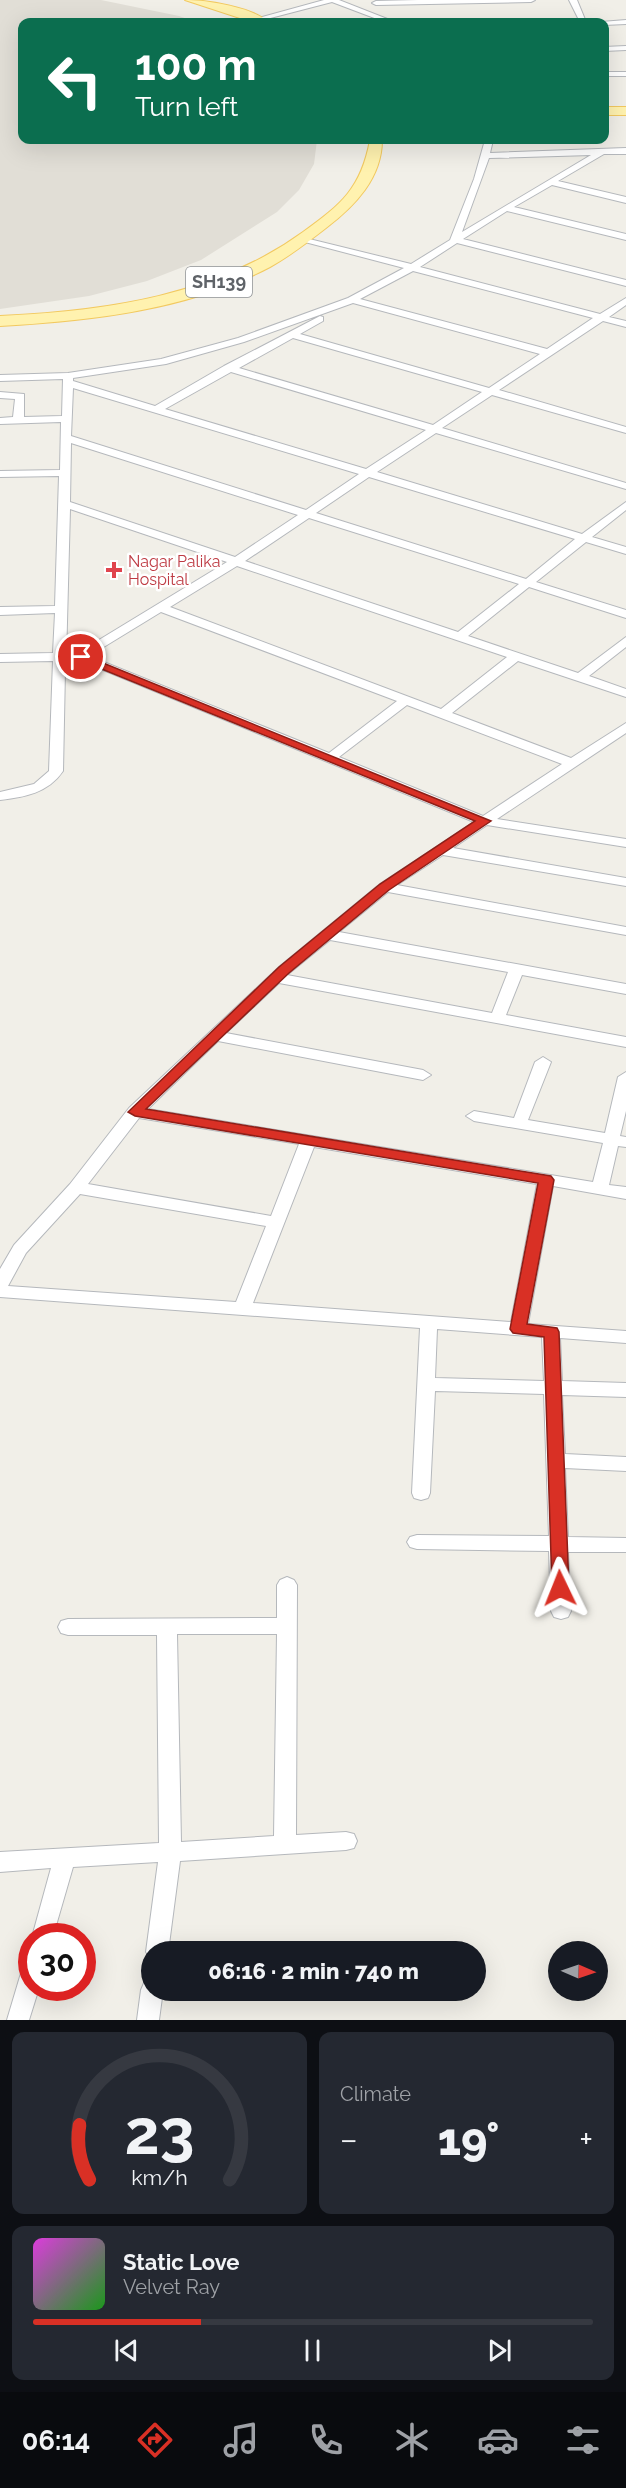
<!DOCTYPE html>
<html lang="en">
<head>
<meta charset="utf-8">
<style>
  :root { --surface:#171b24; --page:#242831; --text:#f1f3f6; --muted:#9ea1a6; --line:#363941; --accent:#d93025 }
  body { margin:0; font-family:Raleway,sans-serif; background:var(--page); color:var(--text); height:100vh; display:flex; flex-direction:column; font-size:22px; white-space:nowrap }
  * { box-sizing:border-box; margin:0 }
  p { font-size:20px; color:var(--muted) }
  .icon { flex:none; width:33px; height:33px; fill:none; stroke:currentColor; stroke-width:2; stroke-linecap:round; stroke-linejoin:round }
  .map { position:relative; height:2020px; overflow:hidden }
  .drawer { display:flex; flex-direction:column; gap:12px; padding:12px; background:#0d0f14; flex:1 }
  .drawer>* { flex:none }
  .top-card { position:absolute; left:18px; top:18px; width:591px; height:126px; border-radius:12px; box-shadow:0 6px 24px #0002; background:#0b6e4f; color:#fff; overflow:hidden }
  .needle { width:39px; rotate:92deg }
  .tools { position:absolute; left:548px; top:1941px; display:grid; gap:12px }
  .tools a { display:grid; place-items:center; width:60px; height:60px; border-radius:50%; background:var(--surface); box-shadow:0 6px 24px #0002; font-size:30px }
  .speed { position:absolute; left:18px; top:1923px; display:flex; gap:12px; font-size:30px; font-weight:700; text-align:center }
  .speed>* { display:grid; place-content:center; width:78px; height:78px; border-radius:50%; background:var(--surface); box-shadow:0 6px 24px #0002; line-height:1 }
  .speed .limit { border:9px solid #d22; background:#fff; color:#111 }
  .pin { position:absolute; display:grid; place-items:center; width:51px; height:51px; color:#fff; margin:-26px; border:3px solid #fff; border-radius:50%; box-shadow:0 2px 6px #0007 }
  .me { position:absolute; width:66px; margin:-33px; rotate:358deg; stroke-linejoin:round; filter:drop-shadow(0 0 4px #0008) }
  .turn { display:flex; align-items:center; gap:21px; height:126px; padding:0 18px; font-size:27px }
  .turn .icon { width:78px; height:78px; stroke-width:2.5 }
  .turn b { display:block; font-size:42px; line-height:51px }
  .big { font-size:45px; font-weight:800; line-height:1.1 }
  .drawer .card { flex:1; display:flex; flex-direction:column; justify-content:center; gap:9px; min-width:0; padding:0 21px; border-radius:12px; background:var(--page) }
  .drawer .dial { align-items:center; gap:0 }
  .dial svg { height:156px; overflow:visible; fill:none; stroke:var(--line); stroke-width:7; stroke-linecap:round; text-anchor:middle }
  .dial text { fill:var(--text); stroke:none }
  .song { display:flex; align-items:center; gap:18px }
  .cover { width:72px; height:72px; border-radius:9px; background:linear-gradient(135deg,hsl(300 70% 55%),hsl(120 70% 35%)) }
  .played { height:6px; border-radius:3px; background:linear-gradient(90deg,var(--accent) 30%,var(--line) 30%) }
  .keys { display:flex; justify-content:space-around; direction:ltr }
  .heat { display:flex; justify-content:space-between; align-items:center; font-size:33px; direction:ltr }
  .drawer .tiles { flex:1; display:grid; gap:12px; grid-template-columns:1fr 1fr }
  .card:last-child { grid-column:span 2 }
  .trip { position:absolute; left:141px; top:1941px; width:345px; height:60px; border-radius:30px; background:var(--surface); box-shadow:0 6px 24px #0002; font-weight:800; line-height:60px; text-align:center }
  .tab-bar { display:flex; height:96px; justify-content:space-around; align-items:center; background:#090b0e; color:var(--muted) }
  .tab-bar .icon { width:42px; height:42px }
  .tab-bar .active { color:var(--accent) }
  .tab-bar b { font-size:27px; color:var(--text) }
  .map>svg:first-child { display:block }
</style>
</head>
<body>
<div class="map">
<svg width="626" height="2020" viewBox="0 0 626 2020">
  <rect width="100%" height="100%" fill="#f1efe8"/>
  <polygon fill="#e1ded6" points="0,0 101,0 179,16 196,22 22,22 22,140 317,140 314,164 299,190 277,212 201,260 147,281 89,296 0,309"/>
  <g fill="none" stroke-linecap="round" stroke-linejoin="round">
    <g stroke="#b5b8bc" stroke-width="2">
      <g id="minor">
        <polygon points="324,0 339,0 395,22 385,22 332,2 255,22 251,20"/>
        <polygon points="418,0 535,0 531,2 376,5 372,3 376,1"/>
        <polygon points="569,0 577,0 586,22 580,22"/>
        <polygon points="626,20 626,24 604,25 604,22 601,22"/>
        <polygon points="626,46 626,50 604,51 604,47"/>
        <rect x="604" y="72" width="22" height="4"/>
        <path d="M485,140h8l-3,13 136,-5v6h-22l-46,27 68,16v6l-74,-18 -38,22 112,27v6l-119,-29 -44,28 163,41v6l-169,-43 -37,24 180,47 26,-16v7l-17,12 17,4v6l-23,-6 -104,69 127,37v6l-134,-38 -50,33 184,55v6l-190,-56 -59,39 205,62 44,-32v8l-34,27 34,10v7l-40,-12 -50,40 90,28v8l-97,-31 -61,49 110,37 48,-36v10l-37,29 37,13v8l-108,-36 -66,52 119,45 55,-35v10l-129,86 129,20v8l-139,-22 -34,23 173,30v8l-183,-31 -46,30 229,42v8l-238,-43 -49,40 287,52v10l-104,-19 -16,40 120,22v10l-347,-64 -53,50 197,37 8,5 -8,5 -205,-39 -70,68 445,73 10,-39 -129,-22 -8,-5 8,-5 40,7 21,-56 8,-5 8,5 -23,58 77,13 13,-56 8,-5v39l-6,25 6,1v10l-8,-1 -9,39 17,2v12l-73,-13 -25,138 98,7v12l-66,-5 2,43 64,2v14l-64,-2 3,59 61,3v14l-61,-3 3,69 58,1v14h-58l3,59 -3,6 -7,2 -7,-2 -3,-6 -2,-60 -132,-2 -7,-2 -3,-5 3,-5 7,-2 132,1 -5,-142 -109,-3 -5,102 -2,5 -7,2 -7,-2 -2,-5 8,-165 -420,-31v-28l14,-24 56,-61 59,-76 150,-141 101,-83 94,-62 -393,-161 -16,9 -2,101c-15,22 -38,26 -63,29v-8l34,-8 15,-13 4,-110 -53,1v-8l53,-1 2,-40 -55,2v-8l55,-1 4,-130 -59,1v-6l60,-1 1,-48 -61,2v-6l13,-1 2,-18 -15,-1v-6l24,2v23l38,-1 1,-37 -63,2v-6l68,-2 93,-14 77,-21 110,-40 56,-30 -103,-27v-4l110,27 39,-24 24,-61zM591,155l-129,77 27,-74zM413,271l180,47 -46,31 -187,-50zM353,303l187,51 -51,34 -189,-54 23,-13v-4l-3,-1 -96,50 -69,40 -82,-25v-3l93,-14 78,-22zM293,338l189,54 -49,33 -194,-57zM231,372l195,58 -60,39 -201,-60zM73,388l286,86 -53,36 -235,-74zM71,443l227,72 -63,42 -165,-55zM369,477l206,62 -49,40 -210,-66zM70,509l157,53 -161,98zM309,518l210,66 -61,48 -213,-71zM237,566l270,91 -66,52 -271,-102zM161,612l236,89 -68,52 -240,-97zM407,705l155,59 -79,52 -144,-59zM330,940l178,32 -16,41 -205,-38zM139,1118l160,26 -28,72 -183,-32zM314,1147l223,37 -26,138 -258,-19zM80,1194l186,32 -30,76 -228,-16 18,-33zM437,1329l105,8 2,44 -109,-3z"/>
        <path d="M287,1577l7,3 3,5 -1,250 50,-3 8,2 3,7 -3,7 -8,2 -166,11 -12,91h-16v8l-6,-8 12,-90 -85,5 -20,69 -21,1 19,-69 -51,4v-20l159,-9 -2,-208h-89l-7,-2 -3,-6 3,-6 7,-2 209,-1v-33l3,-5zM177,1634h100l-3,202 -93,6z"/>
        <polygon points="32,1963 32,1988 39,1988 29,2020 7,2020 21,1973 24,1966"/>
        <polygon points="152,1980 152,1990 163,1990 159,2020 137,2020 141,1990 144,1983"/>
      </g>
    </g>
    <g stroke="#f2c960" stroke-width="2">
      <g id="primary">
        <path d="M185,0c22,0 67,7 83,22h-16z"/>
        <rect x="604" y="107" width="22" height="8"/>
        <path d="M370,140h12c0,38 -27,66 -56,88 -18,14 -36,28 -56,39 -81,43 -180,54 -270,59v-10c106,-5 215,-20 303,-84 39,-28 58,-44 67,-92z"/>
      </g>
    </g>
    <use href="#minor" fill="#fff" fill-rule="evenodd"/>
    <use href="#primary" fill="#fff2af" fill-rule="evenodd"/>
  </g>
  <polygon fill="#d93025" stroke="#8d1f18" stroke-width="1.5" points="81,654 491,821 389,890 289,973 146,1109 551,1176 554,1180 527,1324 557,1328 559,1332 569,1588 567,1593 560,1595 554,1593 552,1588 544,1337 513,1333 510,1329 538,1183 135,1116 128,1112 279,967 380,884 475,821 77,659 77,655"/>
  <path fill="#e0444e" stroke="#fff" stroke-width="2" d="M111 561h6v6h6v6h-6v6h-6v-6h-6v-6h6z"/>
  <g text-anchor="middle" stroke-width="5" stroke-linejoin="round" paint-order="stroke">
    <g font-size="16" fill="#be3a42" stroke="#fff" text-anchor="start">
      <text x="128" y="567">Nagar Palika<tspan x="128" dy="18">Hospital</tspan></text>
    </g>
    <rect fill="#fff" stroke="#8f9295" stroke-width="1.5" x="186" y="267" width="66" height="30" rx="4.5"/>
    <g font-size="18" font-weight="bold" fill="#5f6368">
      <text x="219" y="288">SH139</text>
    </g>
  </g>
</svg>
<div class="tools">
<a><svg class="needle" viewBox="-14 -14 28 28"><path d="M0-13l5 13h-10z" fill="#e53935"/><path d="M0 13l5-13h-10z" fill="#9ea1a6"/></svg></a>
</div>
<div class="speed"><div class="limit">30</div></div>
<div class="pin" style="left:81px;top:657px;background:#d93025"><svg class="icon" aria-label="arrive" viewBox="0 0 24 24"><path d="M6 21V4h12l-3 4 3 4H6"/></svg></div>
<svg class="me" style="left:560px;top:1588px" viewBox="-20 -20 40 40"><path d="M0-17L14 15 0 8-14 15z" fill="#d93025" stroke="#fff" stroke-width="4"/></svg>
<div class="trip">06:16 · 2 min · 740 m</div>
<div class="top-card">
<div class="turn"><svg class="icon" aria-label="left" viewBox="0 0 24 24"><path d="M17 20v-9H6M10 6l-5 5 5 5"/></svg><div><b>100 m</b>Turn left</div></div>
</div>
</div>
<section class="drawer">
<div class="tiles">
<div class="card dial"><svg viewBox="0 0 100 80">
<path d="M14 69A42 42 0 1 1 86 69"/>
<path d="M14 69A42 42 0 0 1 9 41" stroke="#d93025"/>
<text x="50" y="56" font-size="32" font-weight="700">23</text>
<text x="50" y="72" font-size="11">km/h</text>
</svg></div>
<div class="card"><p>Climate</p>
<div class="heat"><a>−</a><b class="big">19°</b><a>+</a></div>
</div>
<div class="card">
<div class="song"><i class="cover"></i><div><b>Static Love</b><p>Velvet Ray</p></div></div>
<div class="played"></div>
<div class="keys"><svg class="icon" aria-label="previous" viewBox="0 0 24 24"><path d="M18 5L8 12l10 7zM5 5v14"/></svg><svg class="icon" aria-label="pause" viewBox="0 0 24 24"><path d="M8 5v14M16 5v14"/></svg><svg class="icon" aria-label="next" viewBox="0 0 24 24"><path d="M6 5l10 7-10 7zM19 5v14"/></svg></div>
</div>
</div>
</section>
<nav class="tab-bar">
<b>06:14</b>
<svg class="icon active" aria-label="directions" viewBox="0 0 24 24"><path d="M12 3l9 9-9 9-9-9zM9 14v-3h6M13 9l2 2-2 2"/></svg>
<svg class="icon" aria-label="music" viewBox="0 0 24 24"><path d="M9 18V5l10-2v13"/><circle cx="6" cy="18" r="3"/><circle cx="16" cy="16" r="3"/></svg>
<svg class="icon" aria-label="phone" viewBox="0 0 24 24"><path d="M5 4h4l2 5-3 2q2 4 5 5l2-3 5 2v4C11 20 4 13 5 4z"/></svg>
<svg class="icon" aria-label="climate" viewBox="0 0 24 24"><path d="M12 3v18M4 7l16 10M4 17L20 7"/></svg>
<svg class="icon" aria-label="car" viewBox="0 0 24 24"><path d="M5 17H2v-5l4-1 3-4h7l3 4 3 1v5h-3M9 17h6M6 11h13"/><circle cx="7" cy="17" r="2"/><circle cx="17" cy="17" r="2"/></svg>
<svg class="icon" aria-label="filters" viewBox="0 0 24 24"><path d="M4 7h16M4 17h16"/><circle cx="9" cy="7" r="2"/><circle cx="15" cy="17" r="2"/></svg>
</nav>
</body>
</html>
